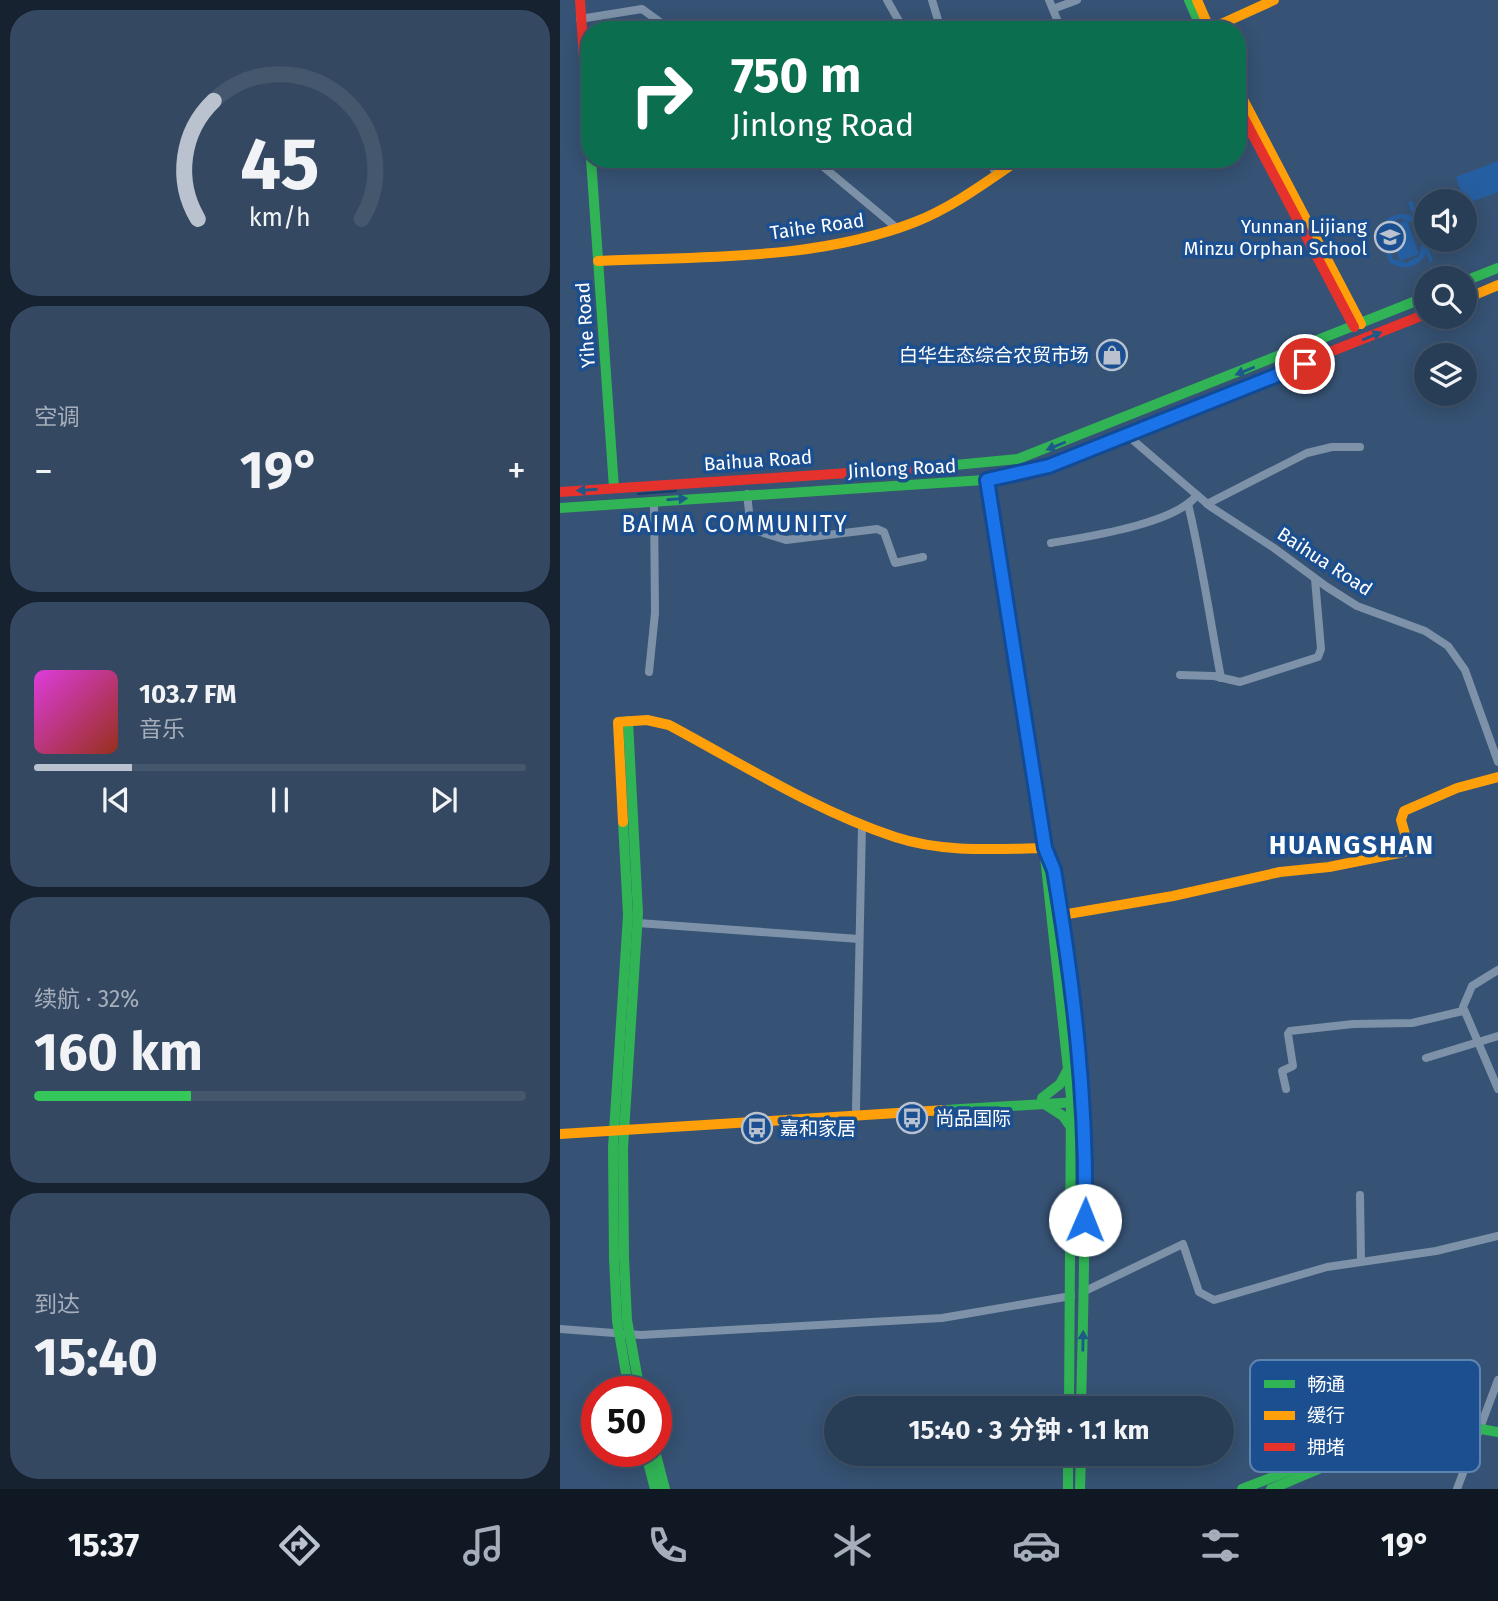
<!DOCTYPE html>
<html lang="zh">
<head>
<meta charset="utf-8">
<style>
  :root { --surface:#283e57; --page:#344961; --text:#f1f3f6; --muted:#a5aeba; --line:#44576d; --accent:#b9c2ce }
  body { margin:0; font-family:"Fira Sans","Noto Sans SC",sans-serif; background:var(--page); color:var(--text); height:100vh; display:flex; flex-direction:column; font-size:26px; white-space:nowrap }
  * { box-sizing:border-box; margin:0 }
  p { font-size:23px; color:var(--muted) }
  .icon { flex:none; width:38px; height:38px; fill:none; stroke:currentColor; stroke-width:2; stroke-linecap:round; stroke-linejoin:round }
  .map { position:relative; flex:1; overflow:hidden }
  .side { display:flex; flex-direction:column; gap:10px; padding:10px; background:#162230; width:560px }
  .side>* { flex:none }
  .banner { position:absolute; left:21px; top:21px; width:665px; height:147px; border-radius:28px; box-shadow:0 4px 18px #0003,0 0 0 2px var(--line); background:#0b6e4f; color:#fff; overflow:hidden }
  .controls { position:absolute; left:854px; top:189px; display:grid; gap:14px }
  .controls a { display:grid; place-items:center; width:63px; height:63px; border-radius:50%; background:var(--surface); box-shadow:0 4px 18px #0003,0 0 0 2px var(--line); font-size:35px }
  .speed { position:absolute; left:21px; top:1376px; display:flex; gap:14px; font-size:35px; font-weight:700; text-align:center }
  .speed>* { display:grid; place-content:center; width:91px; height:91px; border-radius:50%; background:var(--surface); box-shadow:0 4px 18px #0003,0 0 0 2px var(--line); line-height:1 }
  .speed .limit { border:10px solid #d22; background:#fff; color:#111 }
  .pin { position:absolute; display:grid; place-items:center; width:60px; height:60px; color:#fff; margin:-30px; border:4px solid #fff; border-radius:50%; box-shadow:0 2px 7px #0007 }
  .me { position:absolute; width:77px; margin:-38px; rotate:1deg; stroke-linejoin:round; filter:drop-shadow(0 0 5px #0008) }
  .turn { display:flex; align-items:center; gap:24px; height:147px; padding:0 35px; font-size:32px }
  .turn .icon { width:91px; height:91px; stroke-width:2.5 }
  .turn b { display:block; font-size:49px; line-height:60px }
  .big { font-size:52px; font-weight:700; line-height:1.1 }
  .side .tile { flex:1; display:flex; flex-direction:column; justify-content:center; gap:10px; min-width:0; padding:0 24px; border-radius:28px; background:var(--page) }
  .side .dial { align-items:center; gap:0 }
  .dial svg { height:182px; overflow:visible; fill:none; stroke:var(--line); stroke-width:7; stroke-linecap:round; text-anchor:middle }
  .dial text { fill:var(--text); stroke:none }
  .song { display:flex; align-items:center; gap:21px }
  .cover { width:84px; height:84px; border-radius:10px; background:linear-gradient(135deg,hsl(300 70% 55%),hsl(10 70% 35%)) }
  .played { height:7px; border-radius:4px; background:linear-gradient(90deg,var(--accent) 20%,var(--line) 20%) }
  .keys { display:flex; justify-content:space-around; direction:ltr }
  .heat { display:flex; justify-content:space-between; align-items:center; font-size:38px; direction:ltr }
  .charge { height:10px; border-radius:5px; background:linear-gradient(90deg,#34c759 32%,var(--line) 0) }
  .trip { position:absolute; left:264px; top:1396px; width:410px; height:70px; border-radius:35px; background:var(--surface); box-shadow:0 4px 18px #0003,0 0 0 2px var(--line); font-weight:700; line-height:70px; text-align:center }
  .menu { display:flex; height:112px; justify-content:space-around; align-items:center; background:#101923; color:var(--muted) }
  .menu .icon { width:49px; height:49px }
  .menu .selected { color:var(--accent) }
  .menu b { font-size:32px; color:var(--text) }
  main { display:flex; flex:1; min-height:0 }
  .map>svg:first-child { display:block }
</style>
</head>
<body>
<main>
<section class="side">
<div class="tile dial"><svg viewBox="0 0 100 80">
<path d="M14 69A42 42 0 1 1 86 69"/>
<path d="M14 69A42 42 0 0 1 21 17" stroke="#b9c2ce"/>
<text x="50" y="56" font-size="32" font-weight="700">45</text>
<text x="50" y="72" font-size="11">km/h</text>
</svg></div>
<div class="tile"><p>空调</p>
<div class="heat"><a>−</a><b class="big">19°</b><a>+</a></div>
</div>
<div class="tile">
<div class="song"><i class="cover"></i><div><b>103.7 FM</b><p>音乐</p></div></div>
<div class="played"></div>
<div class="keys"><svg class="icon" aria-label="previous" viewBox="0 0 24 24"><path d="M18 5L8 12l10 7zM5 5v14"/></svg><svg class="icon" aria-label="pause" viewBox="0 0 24 24"><path d="M8 5v14M16 5v14"/></svg><svg class="icon" aria-label="next" viewBox="0 0 24 24"><path d="M6 5l10 7-10 7zM19 5v14"/></svg></div>
</div>
<div class="tile"><p>续航 · 32%</p><b class="big">160 km</b><div class="charge"></div></div>
<div class="tile"><p>到达</p><b class="big">15:40</b></div>
</section>
<div class="map">
<svg width="938" height="1489" viewBox="0 0 938 1489">
  <rect width="100%" height="100%" fill="#365274"/>
  <g fill="#265fa1" fill-rule="evenodd">
    <polygon points="938,161 938,192 905,204 896,177"/>
    <path d="M852,201l21,60 -3,1 -4,-9c-8,16 -23,18 -37,9l-9,-30c3,-16 18,-21 33,-16l-5,-14zM841,218l14,6 7,19 -3,13 -13,7 -13,-4 -9,-24 3,-11z"/>
    <polygon points="847,220 859,254 840,261 828,227"/>
  </g>
  <g fill="none" stroke-linecap="round" stroke-linejoin="round">
    <polyline stroke="#153c6e" stroke-width="2" points="78,494 116,491"/>
    <g stroke="#7d92a8" stroke-width="8">
      <polyline points="327,0 344,30"/>
      <polyline points="372,0 381,30"/>
      <polyline points="489,0 501,29"/>
      <polyline points="493,9 517,0"/>
      <polyline points="20,19 82,9 111,30"/>
      <polyline points="254,159 338,229"/>
      <polyline points="428,159 437,175"/>
      <polyline points="567,435 651,507 714,548 767,587 797,606 865,631 888,646 905,670 938,762"/>
      <polyline points="187,494 191,529 226,540 317,529 324,532 335,563 363,557"/>
      <path d="M628,504c14,58 22,116 33,174"/>
      <polyline points="647,504 747,453 772,447 800,447"/>
      <path d="M491,543c35,-6 124,-19 146,-48"/>
      <polyline points="89,672 95,613 94,501"/>
      <polyline points="620,675 654,676 680,682 758,657 761,649 755,579"/>
      <polyline points="78,923 299,939"/>
      <polyline points="938,970 912,986 903,1007 938,1089"/>
      <polyline points="866,1058 938,1036"/>
      <polyline points="726,1089 722,1071 733,1066 728,1034 730,1031 793,1024 852,1023 903,1011"/>
      <polyline points="296,1109 302,825"/>
      <polyline points="800,1195 801,1261"/>
      <polyline points="523,1292 623,1244 639,1292 654,1300 767,1267 876,1251 938,1236"/>
      <polyline points="0,1329 81,1335 382,1318 511,1296"/>
      <polyline points="897,1489 938,1380"/>
    </g>
    <g stroke="#30b455" stroke-width="10">
      <polyline points="629,0 642,30"/>
      <polyline points="31,159 54,488"/>
      <polyline points="905,281 938,268"/>
      <polyline points="364,468 458,459 866,297"/>
      <polyline points="0,508 424,480 461,474 608,416"/>
      <polyline points="68,721 78,913 63,1148 64,1257 67,1320 80,1391"/>
      <polyline points="481,820 511,1097 509,1409"/>
      <polyline points="63,822 68,915 53,1147 54,1258 57,1321 69,1391"/>
      <path d="M486,851c15,38 19,80 24,120 21,146 14,292 11,438"/>
      <polyline points="482,1098 500,1084 508,1069"/>
      <polyline points="486,1105 503,1116 512,1129"/>
      <polyline points="385,1110 518,1102"/>
      <polyline points="85,1451 95,1489"/>
      <polyline points="95,1451 105,1489"/>
      <polyline points="508,1454 508,1489"/>
      <polyline points="520,1489 521,1454"/>
      <polyline points="682,1489 846,1426 887,1423 938,1432"/>
      <path d="M711,1489c66,-27 127,-60 200,-54"/>
    </g>
    <g stroke="#ff9f0a" stroke-width="10">
      <polyline points="637,0 650,30"/>
      <polyline points="648,30 714,0"/>
      <polyline points="677,88 801,324"/>
      <path d="M38,261c105,-5 217,0 317,-39 38,-15 71,-40 105,-63"/>
      <polyline points="905,299 938,285"/>
      <path d="M63,822l-5,-100 29,-2 22,5c73,39 147,86 226,112 48,16 101,12 150,11"/>
      <polyline points="502,915 613,896 720,872 769,867 844,852 849,848 841,820 844,811 897,788 938,777"/>
      <polyline points="0,1134 385,1110"/>
    </g>
    <g stroke="#e5322d" stroke-width="10">
      <polyline points="20,0 30,149"/>
      <polyline points="677,105 794,327"/>
      <polyline points="608,416 866,314"/>
      <polyline points="427,480 481,820"/>
      <polyline points="0,492 364,468"/>
    </g>
  </g>
  <defs><path id="oneway-solid" d="M-6-.8H1V-3.2L6.5 0L1 3.2V.8H-6Z" transform="scale(1.75)"/></defs>
  <g fill="#1d5989">
    <use href="#oneway-solid" transform="translate(812 336) rotate(-22)"/>
    <use href="#oneway-solid" transform="translate(685 371) rotate(158)"/>
    <use href="#oneway-solid" transform="translate(496 446) rotate(158)"/>
    <use href="#oneway-solid" transform="translate(27 490) rotate(176)"/>
    <use href="#oneway-solid" transform="translate(117 499) rotate(-4)"/>
    <use href="#oneway-solid" transform="translate(523 1341) rotate(-89)"/>
  </g>
  <g fill="none" stroke-linecap="round" stroke-linejoin="round">
    <g stroke="#114b97" stroke-width="18">
      <path id="route" d="M525,1220c2,-122 -11,-230 -31,-350l-9,-22 -58,-368 62,-14 256,-102"/>
    </g>
    <use href="#route" stroke="#1a73e8" stroke-width="12"/>
  </g>
  <defs>
    <g id="school-ring" transform="scale(1.575)"><circle r="9.5" fill="#1b4f8f" stroke="#b9c2ce" stroke-width="1.5"/><path d="M0-5L7-2L0 1L-7-2ZM-4 1L0 2.5L4 1V4Q0 6-4 4Z" fill="#b9c2ce"/></g>
    <g id="shop-ring" transform="scale(1.575)"><circle r="9.5" fill="#1b4f8f" stroke="#b9c2ce" stroke-width="1.5"/><path d="M-5-2.5h2.3a2.7 3.5 0 0 1 5.4 0H5L5.5 6h-11ZM-1.5-2.5h3a1.5 2.3 0 0 0-3 0Z" fill="#b9c2ce"/></g>
    <g id="bus-ring" transform="scale(1.575)"><circle r="9.5" fill="#1b4f8f" stroke="#b9c2ce" stroke-width="1.5"/><path d="M-5-6H5V4H4V6H2V4H-2V6H-4V4H-5ZM-3.5-4V0h7V-4ZM-3.5 1.2v1.5H-2V1.2ZM2 1.2v1.5H3.5V1.2Z" fill="#b9c2ce"/></g>
  </defs>
  <g fill-rule="evenodd">
    <use href="#school-ring" x="830" y="237"/>
    <use href="#shop-ring" x="552" y="355"/>
    <use href="#bus-ring" x="352" y="1118"/>
    <use href="#bus-ring" x="197" y="1128"/>
  </g>
  <g text-anchor="middle" stroke-width="7" stroke-linejoin="round" paint-order="stroke">
    <g font-size="19" fill="#fff" stroke="#1b4f8f">
      <text transform="translate(257 226) rotate(-8)" y="7">Taihe Road</text>
      <text transform="translate(25 325) rotate(-94)" y="7">Yihe Road</text>
      <text transform="translate(198 460) rotate(-4)" y="7">Baihua Road</text>
      <text transform="translate(342 468) rotate(-3)" y="7">Jinlong Road</text>
      <text transform="translate(765 561) rotate(33)" y="7">Baihua Road</text>
    </g>
    <g font-size="19" fill="#fff" stroke="#1b4f8f" text-anchor="end">
      <text x="807" y="233">Yunnan Lijiang<tspan x="807" dy="22">Minzu Orphan School</tspan></text>
      <text x="529" y="362">白华生态综合农贸市场</text>
      <text x="375" y="1125" text-anchor="start">尚品国际</text>
      <text x="220" y="1135" text-anchor="start">嘉和家居</text>
    </g>
    <g font-size="23" letter-spacing="2" fill="#fff" stroke="#1b4f8f">
      <text x="175" y="532">BAIMA COMMUNITY</text>
    </g>
    <g font-size="26" font-weight="bold" letter-spacing="2" fill="#fff" stroke="#1b4f8f">
      <text x="792" y="854">HUANGSHAN</text>
    </g>
  </g>
  <rect x="690" y="1360" width="230" height="112" rx="10" fill="#1b4f8f" stroke="#5f84b1" stroke-width="2"/>
  <rect x="704" y="1380" width="31" height="8" fill="#30b455"/>
  <rect x="704" y="1411" width="31" height="9" fill="#ff9f0a"/>
  <rect x="704" y="1443" width="31" height="8" fill="#e5322d"/>
  <g font-size="19" fill="#fff">
    <text x="747" y="1391">畅通</text>
    <text x="747" y="1422">缓行</text>
    <text x="747" y="1454">拥堵</text>
  </g>
</svg>
<div class="controls">
<a><svg class="icon" aria-label="sound" viewBox="0 0 24 24"><path d="M4 9h4l5-4v14l-5-4H4zM17 9q2 3 0 6"/></svg></a>
<a><svg class="icon" aria-label="search" viewBox="0 0 24 24"><circle cx="10" cy="10" r="6"/><path d="M15 15l6 6"/></svg></a>
<a><svg class="icon" aria-label="layers" viewBox="0 0 24 24"><path d="M12 4l9 5-9 5-9-5zM3 14l9 5 9-5"/></svg></a>
</div>
<div class="speed"><div class="limit">50</div></div>
<div class="pin" style="left:745px;top:364px;background:#d93025"><svg class="icon" aria-label="arrive" viewBox="0 0 24 24"><path d="M6 21V4h12l-3 4 3 4H6"/></svg></div>
<svg class="me" style="left:525px;top:1220px" viewBox="-20 -20 40 40"><circle r="19" fill="#fff"/><path d="M0-13L10 11 0 6-10 11z" fill="#1a73e8"/></svg>
<div class="trip">15:40 · 3 分钟 · 1.1 km</div>
<div class="banner">
<div class="turn"><svg class="icon" aria-label="right" viewBox="0 0 24 24"><path d="M7 20v-9h11M14 6l5 5-5 5"/></svg><div><b>750 m</b>Jinlong Road</div></div>
</div>
</div>
</main>
<nav class="menu">
<b>15:37</b>
<svg class="icon selected" aria-label="directions" viewBox="0 0 24 24"><path d="M12 3l9 9-9 9-9-9zM9 14v-3h6M13 9l2 2-2 2"/></svg>
<svg class="icon" aria-label="music" viewBox="0 0 24 24"><path d="M9 18V5l10-2v13"/><circle cx="6" cy="18" r="3"/><circle cx="16" cy="16" r="3"/></svg>
<svg class="icon" aria-label="phone" viewBox="0 0 24 24"><path d="M5 4h4l2 5-3 2q2 4 5 5l2-3 5 2v4C11 20 4 13 5 4z"/></svg>
<svg class="icon" aria-label="climate" viewBox="0 0 24 24"><path d="M12 3v18M4 7l16 10M4 17L20 7"/></svg>
<svg class="icon" aria-label="car" viewBox="0 0 24 24"><path d="M5 17H2v-5l4-1 3-4h7l3 4 3 1v5h-3M9 17h6M6 11h13"/><circle cx="7" cy="17" r="2"/><circle cx="17" cy="17" r="2"/></svg>
<svg class="icon" aria-label="filters" viewBox="0 0 24 24"><path d="M4 7h16M4 17h16"/><circle cx="9" cy="7" r="2"/><circle cx="15" cy="17" r="2"/></svg>
<b>19°</b>
</nav>
</body>
</html>
